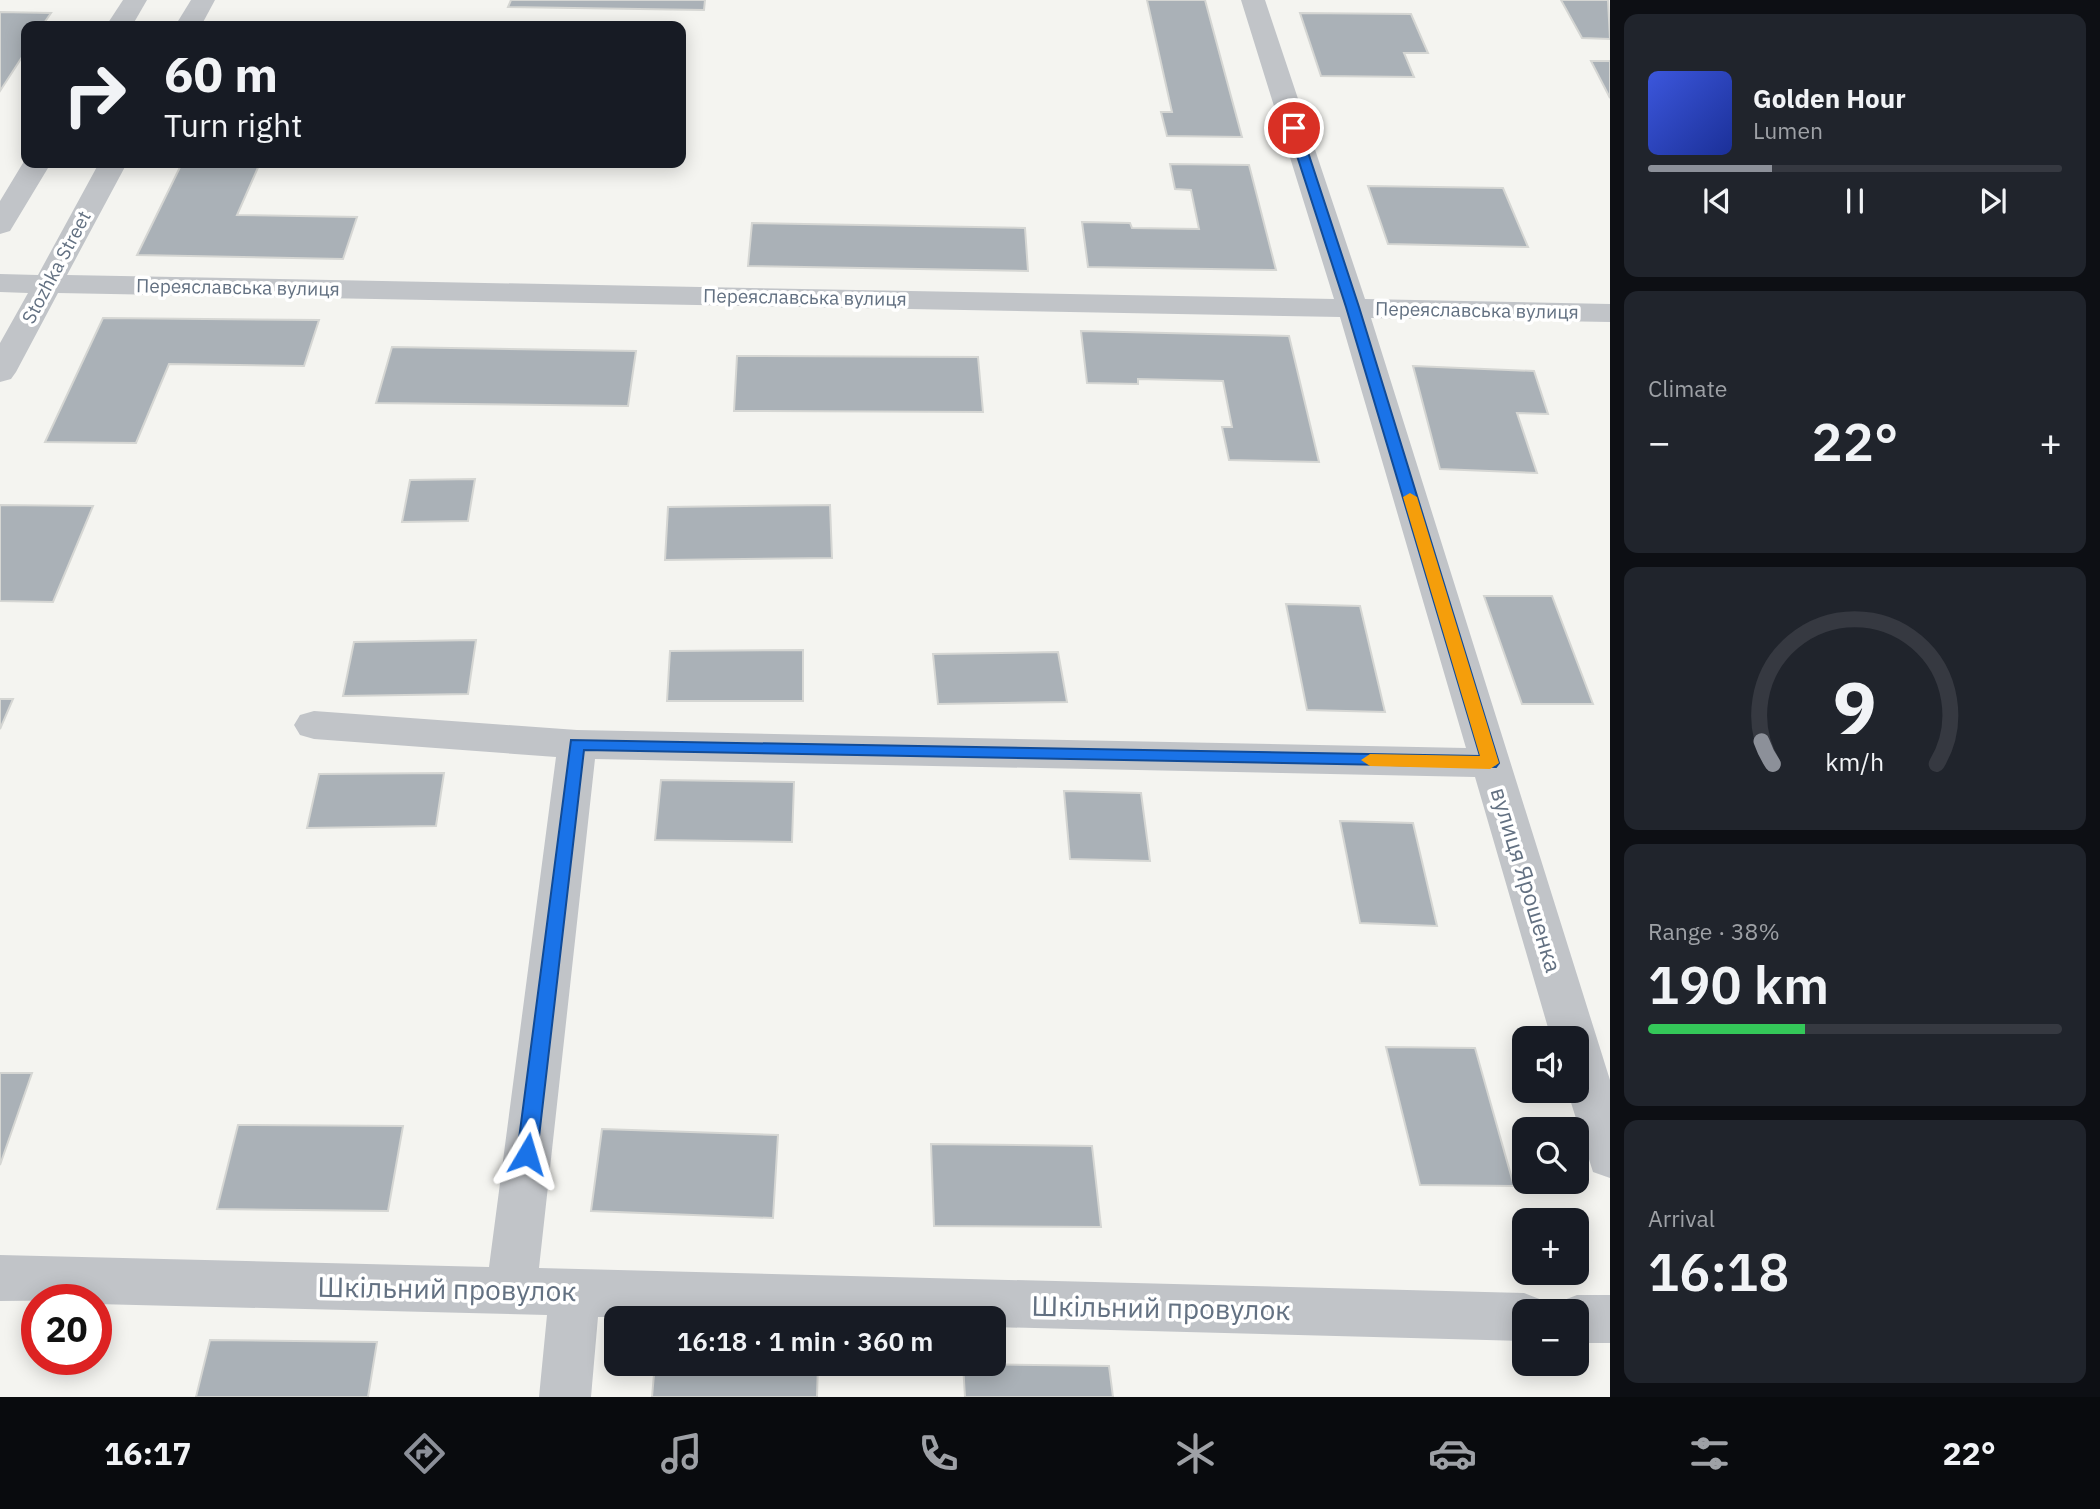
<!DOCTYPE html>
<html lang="en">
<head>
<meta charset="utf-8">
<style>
  :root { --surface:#171b24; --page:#20242c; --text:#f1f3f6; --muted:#9ea1a6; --line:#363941; --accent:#8c9099 }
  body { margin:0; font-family:"IBM Plex Sans",sans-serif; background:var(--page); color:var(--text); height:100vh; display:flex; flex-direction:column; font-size:26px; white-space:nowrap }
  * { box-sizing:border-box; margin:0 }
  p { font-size:23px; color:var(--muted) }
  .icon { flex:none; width:38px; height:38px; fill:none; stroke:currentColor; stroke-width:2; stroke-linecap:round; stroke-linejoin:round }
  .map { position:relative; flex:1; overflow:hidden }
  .details { display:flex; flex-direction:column; gap:14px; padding:14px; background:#0d0f14; width:490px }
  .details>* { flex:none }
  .hud { position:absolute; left:21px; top:21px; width:665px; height:147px; border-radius:14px; box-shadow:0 4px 18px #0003; background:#171b24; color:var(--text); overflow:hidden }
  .tools { position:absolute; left:1512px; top:1026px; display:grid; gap:14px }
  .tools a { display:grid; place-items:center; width:77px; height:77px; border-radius:14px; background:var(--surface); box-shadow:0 4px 18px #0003; font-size:35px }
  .speed { position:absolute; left:21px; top:1284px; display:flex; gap:14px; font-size:35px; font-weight:700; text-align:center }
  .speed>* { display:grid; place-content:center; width:91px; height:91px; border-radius:50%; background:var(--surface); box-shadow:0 4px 18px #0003; line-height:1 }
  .speed .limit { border:10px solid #d22; background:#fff; color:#111 }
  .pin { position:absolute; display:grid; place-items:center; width:60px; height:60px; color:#fff; margin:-30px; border:4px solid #fff; border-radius:50%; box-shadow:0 2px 7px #0007 }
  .me { position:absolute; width:77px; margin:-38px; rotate:7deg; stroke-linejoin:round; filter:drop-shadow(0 0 5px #0008) }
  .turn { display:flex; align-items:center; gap:24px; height:147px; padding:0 28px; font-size:32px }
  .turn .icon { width:91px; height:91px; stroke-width:2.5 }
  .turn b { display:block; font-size:49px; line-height:60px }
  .big { font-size:52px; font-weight:600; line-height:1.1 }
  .details .card { flex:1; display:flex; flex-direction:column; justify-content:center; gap:10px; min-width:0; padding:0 24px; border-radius:14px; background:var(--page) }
  .details .dial { align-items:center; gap:0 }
  .dial svg { height:182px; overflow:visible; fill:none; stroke:var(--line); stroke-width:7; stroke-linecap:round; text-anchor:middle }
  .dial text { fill:var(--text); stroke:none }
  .song { display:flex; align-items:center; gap:21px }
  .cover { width:84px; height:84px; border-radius:10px; background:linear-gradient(135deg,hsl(230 70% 55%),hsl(230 70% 35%)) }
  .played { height:7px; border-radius:4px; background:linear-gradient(90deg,var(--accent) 30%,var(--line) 30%) }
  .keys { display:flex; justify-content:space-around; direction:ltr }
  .heat { display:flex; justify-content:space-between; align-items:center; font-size:38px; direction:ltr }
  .charge { height:10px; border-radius:5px; background:linear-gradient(90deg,#34c759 38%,var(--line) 0) }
  .trip { position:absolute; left:604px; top:1306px; width:402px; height:70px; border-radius:14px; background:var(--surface); box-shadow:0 4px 18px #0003; font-weight:600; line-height:70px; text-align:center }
  .tabs { display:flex; height:112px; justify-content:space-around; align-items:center; background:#090b0e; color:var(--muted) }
  .tabs .icon { width:49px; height:49px }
  .tabs .on { color:var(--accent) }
  .tabs b { font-size:32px; color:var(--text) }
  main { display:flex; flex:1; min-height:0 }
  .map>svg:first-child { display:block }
</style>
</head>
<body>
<main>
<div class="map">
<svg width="1610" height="1397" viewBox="0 0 1610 1397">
  <rect width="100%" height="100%" fill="#f4f4f0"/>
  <g fill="#aab1b7" stroke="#d5d6d3" stroke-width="2">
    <polygon points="511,0 705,0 704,10 508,7"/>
    <polygon points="1147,0 1205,0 1242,137 1167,136 1161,112 1172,112"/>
    <polygon points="1561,0 1608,0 1610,39 1582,38"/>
    <polygon points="0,12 51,13 42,26 26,26 26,51 0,91"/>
    <polygon points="1300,13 1411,14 1428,53 1404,53 1414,77 1321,76"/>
    <polygon points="1591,61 1610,61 1610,98"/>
    <polygon points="182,163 260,163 237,215 357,217 343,259 137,255"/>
    <polygon points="1170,164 1249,165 1276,270 1088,267 1082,222 1130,223 1132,228 1199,229 1191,190 1175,189"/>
    <polygon points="1368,186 1503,188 1528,247 1388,244"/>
    <polygon points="752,223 1025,228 1028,271 748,266"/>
    <polygon points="103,318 319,320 304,366 169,364 136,443 45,442"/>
    <polygon points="1081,331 1289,336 1319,462 1229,460 1222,427 1232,427 1223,381 1138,379 1138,384 1087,383"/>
    <polygon points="392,347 636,351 628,406 376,403"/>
    <polygon points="737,356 978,357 983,412 734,411"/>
    <polygon points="1413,366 1534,371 1548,414 1517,413 1537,473 1440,469"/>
    <polygon points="475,479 468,521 402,522 410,480"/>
    <polygon points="0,505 93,506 53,602 0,601"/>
    <polygon points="830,505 832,558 665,560 668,507"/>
    <polygon points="1484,596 1552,596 1593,704 1522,704"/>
    <polygon points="1286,604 1360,606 1385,712 1307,710"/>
    <polygon points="476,640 468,694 343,696 354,642"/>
    <polygon points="803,650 803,701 667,701 670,651"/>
    <polygon points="1058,652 1067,702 938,704 933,654"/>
    <polygon points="0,699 13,699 0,729"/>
    <polygon points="444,773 436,826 307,828 319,774"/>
    <polygon points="661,780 794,782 792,842 655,840"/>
    <polygon points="1064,791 1141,793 1150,861 1070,859"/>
    <polygon points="1340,821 1413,823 1437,926 1360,923"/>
    <polygon points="1386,1047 1475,1048 1514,1186 1420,1185"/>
    <polygon points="0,1073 32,1073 0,1165"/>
    <polygon points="238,1125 403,1126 388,1211 217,1209"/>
    <polygon points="602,1129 778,1135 773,1218 591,1211"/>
    <polygon points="931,1144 1092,1146 1101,1227 934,1226"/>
    <polygon points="210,1340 377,1342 368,1397 196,1397"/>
    <polygon points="655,1363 818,1363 817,1397 652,1397"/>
    <polygon points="963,1364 1109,1366 1113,1397 965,1397"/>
  </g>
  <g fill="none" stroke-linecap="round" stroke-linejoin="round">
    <g fill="#c1c4c8" fill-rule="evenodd">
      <polygon points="123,0 147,0 132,26 106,26"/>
      <polygon points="191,0 215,0 201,26 175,26"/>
      <polygon points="1241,0 1265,0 1365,299 1610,304 1610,322 1371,318 1610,1080 1610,1178 1593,1172 1567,1090 1577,1090 1577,1038 1551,1038 1475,777 595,759 539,1268 1524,1293 1542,1300 1547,1311 1524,1311 1524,1341 994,1327 994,1318 598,1317 591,1397 539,1397 547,1315 96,1304 96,1300 0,1301 0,1255 489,1267 556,757 314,739 300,735 294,725 300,715 314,711 577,730 1466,748 1340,317 58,293 16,372 11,379 0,382 0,343 28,293 0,292 0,274 38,275 99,163 127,163 67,275 1334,299"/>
      <polygon points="26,158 26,163 51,163 10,231 0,234 0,201"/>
      <polygon points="1577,1295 1610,1295 1610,1343 1577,1343 1577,1311 1555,1311 1559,1302"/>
    </g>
  </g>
  <polygon fill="#1a73e8" stroke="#114b97" stroke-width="2" points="1294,125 1300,128 1359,307 1499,763 1496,767 584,750 537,1154 534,1160 527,1163 520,1160 517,1154 571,740 1480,756 1346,307 1288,128"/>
  <polygon fill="#f59e0b" points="1410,493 1417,497 1499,763 1490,769 1370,766 1361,760 1370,754 1480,756 1403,497"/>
  <g text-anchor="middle" stroke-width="7" stroke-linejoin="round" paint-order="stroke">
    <g font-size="19" fill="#637182" stroke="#fff">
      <text transform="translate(56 267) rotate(-62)" y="7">Stozhka Street</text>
      <text transform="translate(238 287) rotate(1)" y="7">Переяславська вулиця</text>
      <text transform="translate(805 297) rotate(1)" y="7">Переяславська вулиця</text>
      <text transform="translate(1477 310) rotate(1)" y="7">Переяславська вулиця</text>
    </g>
    <g font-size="23" fill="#637182" stroke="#fff">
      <text transform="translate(1526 880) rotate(73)" y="8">вулиця Ярошенка</text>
    </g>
    <g font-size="28" fill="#637182" stroke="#fff">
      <text transform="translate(447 1289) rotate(1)" y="10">Шкільний провулок</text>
      <text transform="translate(1161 1308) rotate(1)" y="10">Шкільний провулок</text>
    </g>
  </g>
</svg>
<div class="tools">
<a><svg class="icon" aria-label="sound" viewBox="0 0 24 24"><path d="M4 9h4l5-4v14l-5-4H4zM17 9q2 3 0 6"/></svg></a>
<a><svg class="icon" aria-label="search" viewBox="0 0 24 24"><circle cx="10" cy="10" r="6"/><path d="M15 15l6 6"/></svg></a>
<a>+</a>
<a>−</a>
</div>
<div class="speed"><div class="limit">20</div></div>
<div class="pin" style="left:1294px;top:128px;background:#d93025"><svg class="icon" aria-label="arrive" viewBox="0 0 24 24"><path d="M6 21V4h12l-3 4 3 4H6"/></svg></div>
<svg class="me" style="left:527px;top:1154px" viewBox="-20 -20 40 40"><path d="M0-17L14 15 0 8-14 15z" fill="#1a73e8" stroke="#fff" stroke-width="4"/></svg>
<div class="trip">16:18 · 1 min · 360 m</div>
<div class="hud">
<div class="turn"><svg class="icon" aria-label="right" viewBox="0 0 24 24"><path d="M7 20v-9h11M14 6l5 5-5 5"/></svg><div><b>60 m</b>Turn right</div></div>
</div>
</div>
<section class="details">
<div class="card">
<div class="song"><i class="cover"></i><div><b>Golden Hour</b><p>Lumen</p></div></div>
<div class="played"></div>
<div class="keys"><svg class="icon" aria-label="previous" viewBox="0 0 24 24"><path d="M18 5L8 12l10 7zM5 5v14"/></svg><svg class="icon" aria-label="pause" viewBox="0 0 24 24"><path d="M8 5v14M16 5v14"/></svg><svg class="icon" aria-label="next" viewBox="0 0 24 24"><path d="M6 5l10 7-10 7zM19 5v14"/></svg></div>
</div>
<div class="card"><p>Climate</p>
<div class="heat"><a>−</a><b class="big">22°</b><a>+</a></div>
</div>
<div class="card dial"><svg viewBox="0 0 100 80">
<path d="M14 69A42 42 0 1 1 86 69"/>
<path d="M14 69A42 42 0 0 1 9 59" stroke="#8c9099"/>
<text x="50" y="56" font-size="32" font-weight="700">9</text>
<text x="50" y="72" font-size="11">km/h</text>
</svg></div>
<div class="card"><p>Range · 38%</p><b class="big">190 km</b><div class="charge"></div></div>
<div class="card"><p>Arrival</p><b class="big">16:18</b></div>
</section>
</main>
<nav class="tabs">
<b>16:17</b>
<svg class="icon on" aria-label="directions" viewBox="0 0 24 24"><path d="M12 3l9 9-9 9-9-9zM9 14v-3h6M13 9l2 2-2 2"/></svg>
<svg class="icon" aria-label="music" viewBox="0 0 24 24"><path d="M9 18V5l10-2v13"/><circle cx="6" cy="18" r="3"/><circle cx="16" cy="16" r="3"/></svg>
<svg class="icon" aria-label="phone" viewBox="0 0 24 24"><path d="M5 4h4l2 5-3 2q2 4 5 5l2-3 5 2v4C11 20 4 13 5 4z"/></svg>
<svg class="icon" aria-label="climate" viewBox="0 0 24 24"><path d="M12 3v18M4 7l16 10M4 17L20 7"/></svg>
<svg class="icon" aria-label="car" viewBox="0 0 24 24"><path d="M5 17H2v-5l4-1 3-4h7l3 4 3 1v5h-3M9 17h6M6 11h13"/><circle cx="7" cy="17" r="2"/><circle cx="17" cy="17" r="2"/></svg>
<svg class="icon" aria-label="filters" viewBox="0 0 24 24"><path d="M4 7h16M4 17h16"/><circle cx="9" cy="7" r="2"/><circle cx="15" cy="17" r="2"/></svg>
<b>22°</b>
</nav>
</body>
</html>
